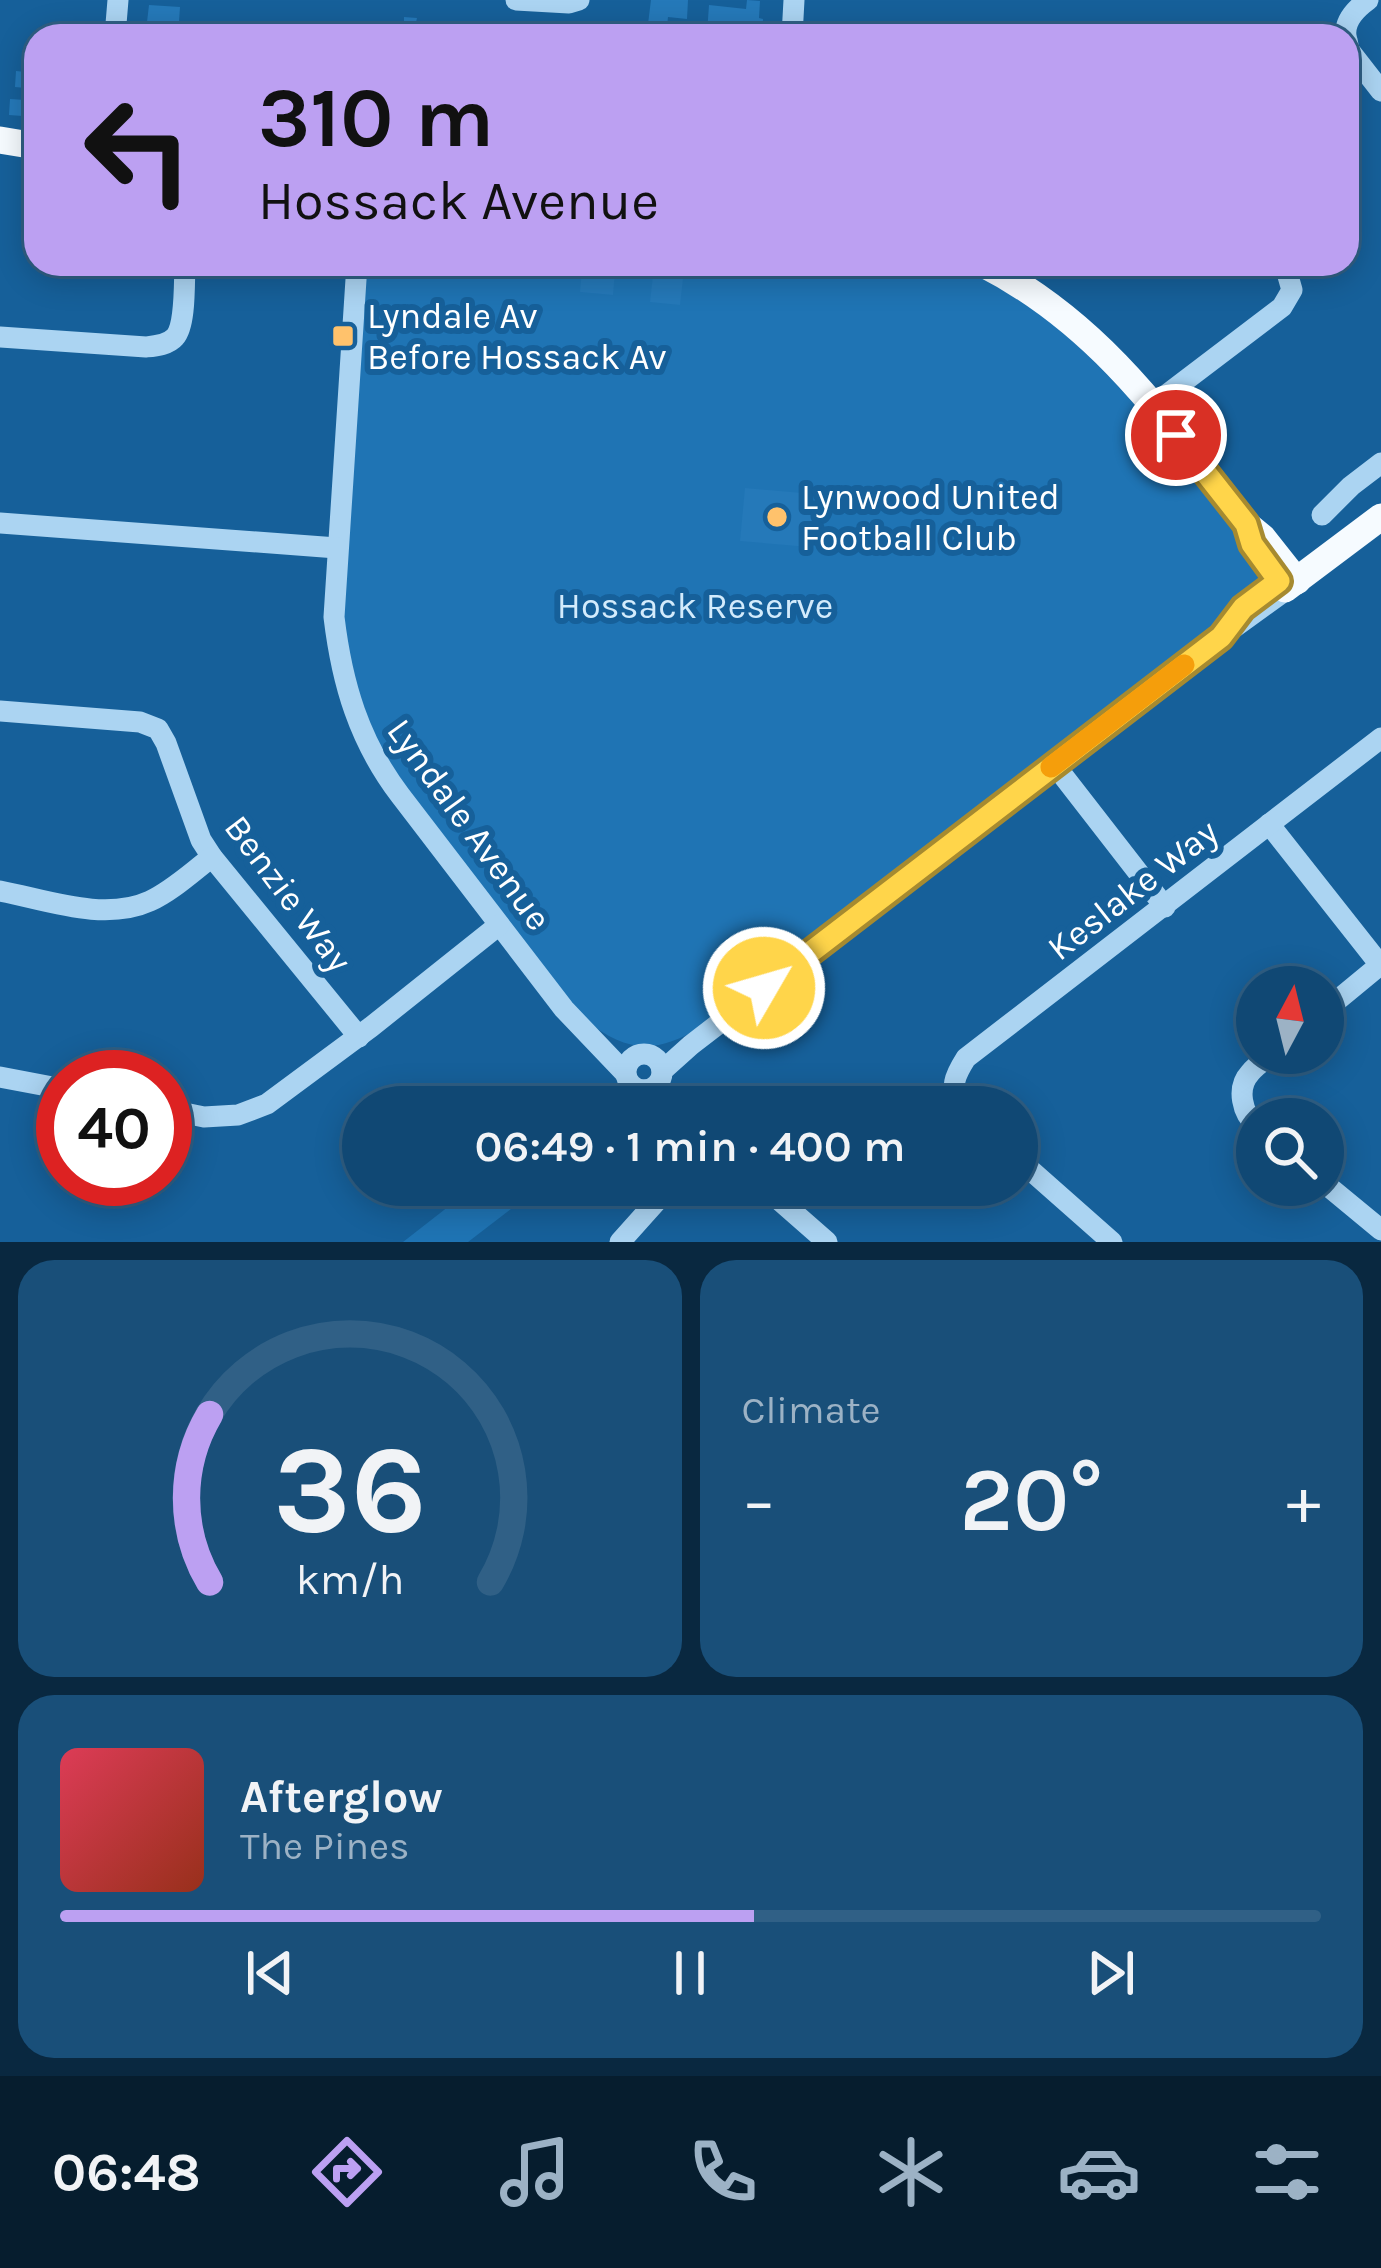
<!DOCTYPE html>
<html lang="en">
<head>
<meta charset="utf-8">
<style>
  :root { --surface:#104874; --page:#194f79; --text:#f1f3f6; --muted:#9cb2c5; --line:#306086; --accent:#bca0f2 }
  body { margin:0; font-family:Karla,sans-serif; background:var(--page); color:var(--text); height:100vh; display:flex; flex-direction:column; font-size:45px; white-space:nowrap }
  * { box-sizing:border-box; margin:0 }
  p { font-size:39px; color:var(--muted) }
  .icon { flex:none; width:66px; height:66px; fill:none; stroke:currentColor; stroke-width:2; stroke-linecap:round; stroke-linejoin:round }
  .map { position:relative; height:1242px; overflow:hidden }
  .side { display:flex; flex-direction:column; gap:18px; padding:18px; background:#092840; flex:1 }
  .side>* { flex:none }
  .hud { position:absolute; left:24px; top:24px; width:1335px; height:252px; border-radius:36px; box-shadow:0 6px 30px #0003,0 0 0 3px var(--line); background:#bca0f2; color:#111; overflow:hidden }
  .needle { width:78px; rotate:7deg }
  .controls { position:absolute; left:1236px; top:966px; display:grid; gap:24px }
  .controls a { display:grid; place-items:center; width:108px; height:108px; border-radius:50%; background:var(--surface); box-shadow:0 6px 30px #0003,0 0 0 3px var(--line); font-size:60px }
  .speed { position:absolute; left:36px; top:1050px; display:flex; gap:24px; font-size:60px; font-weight:700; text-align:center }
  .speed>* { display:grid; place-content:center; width:156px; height:156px; border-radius:50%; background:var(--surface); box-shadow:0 6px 30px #0003,0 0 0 3px var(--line); line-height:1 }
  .speed .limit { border:18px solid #d22; background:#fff; color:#111 }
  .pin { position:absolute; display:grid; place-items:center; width:102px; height:102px; color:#fff; margin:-51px; border:6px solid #fff; border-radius:50%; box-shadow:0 3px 12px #0007 }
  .me { position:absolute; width:132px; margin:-66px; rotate:52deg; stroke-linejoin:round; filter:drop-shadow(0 0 9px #0008) }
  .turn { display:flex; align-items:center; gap:42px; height:252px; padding:0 36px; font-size:54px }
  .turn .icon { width:156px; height:156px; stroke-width:2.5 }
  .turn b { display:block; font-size:84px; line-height:102px }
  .big { font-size:90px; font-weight:600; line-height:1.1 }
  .side .card { flex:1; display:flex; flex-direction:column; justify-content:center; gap:18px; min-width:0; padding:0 42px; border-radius:36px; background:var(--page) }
  .side .dial { align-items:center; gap:0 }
  .dial svg { height:312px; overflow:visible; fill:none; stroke:var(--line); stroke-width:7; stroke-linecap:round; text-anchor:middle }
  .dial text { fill:var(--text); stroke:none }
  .song { display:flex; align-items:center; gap:36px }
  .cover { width:144px; height:144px; border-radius:18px; background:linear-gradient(135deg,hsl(350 70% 55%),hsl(10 70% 35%)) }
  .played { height:12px; border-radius:6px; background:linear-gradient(90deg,var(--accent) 55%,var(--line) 55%) }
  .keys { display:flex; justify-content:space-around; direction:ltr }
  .heat { display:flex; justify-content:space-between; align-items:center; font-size:66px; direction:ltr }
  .side .tiles { flex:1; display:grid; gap:18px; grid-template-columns:1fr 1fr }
  .card:last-child { grid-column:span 2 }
  .trip { position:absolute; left:342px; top:1086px; width:696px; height:120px; border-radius:60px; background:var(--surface); box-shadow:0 6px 30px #0003,0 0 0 3px var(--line); font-weight:600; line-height:120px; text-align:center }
  .tabs { display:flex; height:192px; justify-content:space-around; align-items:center; background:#061d2e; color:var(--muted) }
  .tabs .icon { width:84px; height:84px }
  .tabs .selected { color:var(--accent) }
  .tabs b { font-size:54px; color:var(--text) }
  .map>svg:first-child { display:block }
</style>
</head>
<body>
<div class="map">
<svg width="1381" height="1242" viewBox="0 0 1381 1242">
  <rect width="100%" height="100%" fill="#16609a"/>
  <g fill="#1f74b4">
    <path d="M365,264h595c128,63 204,175 289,284 20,29 19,31 -7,55 -9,8 -15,21 -22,32l-517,391c-47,28 -75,28 -119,-7l-197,-256 -33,-76 -12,-68z"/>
    <polygon points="476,1185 542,1185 468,1242 403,1242"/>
  </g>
  <g fill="#2579b9">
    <polygon points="651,0 688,0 687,19 668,17 667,26 648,24"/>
    <polygon points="747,0 760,1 759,18 763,19 762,36 707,33 709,5 746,9"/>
    <polygon points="149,5 180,7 178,36 156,36 157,23 147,22"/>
    <polygon points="404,17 417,18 413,36 377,36 378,24 404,26"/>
    <polygon points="16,71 36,73 36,117 9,115 10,99 25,100 26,88 15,87"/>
    <polygon points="582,269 615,272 613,295 580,292"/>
    <polygon points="653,275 683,279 680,305 650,302"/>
    <polygon points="745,488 814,494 809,547 740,541"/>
  </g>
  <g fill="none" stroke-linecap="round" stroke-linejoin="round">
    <g stroke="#abd4f2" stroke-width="21">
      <polyline points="516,0 569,3 579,0"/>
      <polyline points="115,36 118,0"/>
      <polyline points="792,36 794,0"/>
      <path d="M1346,36c-2,-15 11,-28 22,-36"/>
      <polyline points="1347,40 1349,50 1381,91"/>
      <path d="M357,264l-23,353c8,67 25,124 66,178l164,214 61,64"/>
      <path d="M0,337l146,10c10,-1 22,-2 29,-10 11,-12 9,-56 10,-73"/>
      <polyline points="1153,405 1282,307 1292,290 1286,269 1282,264"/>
      <polyline points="1322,515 1351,486 1381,463"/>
      <polyline points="0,523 337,548"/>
      <polyline points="0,711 140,722 158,729 166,743 201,840 212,857 359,1037"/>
      <polyline points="1054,764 1165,907"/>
      <polyline points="1269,824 1381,966"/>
      <path d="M0,891c47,9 104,31 150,10 22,-10 42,-29 62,-44"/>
      <polyline points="1323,1012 1380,965"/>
      <circle cx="644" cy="1072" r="18"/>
      <polyline points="662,1071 691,1045 1221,637 1286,590"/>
      <polyline points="0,1077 63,1089"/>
      <polyline points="644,1090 675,1107"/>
      <path d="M960,1107c-10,-21 -6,-30 6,-49l415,-320"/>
      <polyline points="165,1109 204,1117 238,1115 267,1104 371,1027 499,925"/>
      <path d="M1257,1126c-15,-12 -21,-38 -7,-53 6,-8 16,-14 24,-20"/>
      <polyline points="1017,1158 1112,1242"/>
      <polyline points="1323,1182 1381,1230"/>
      <polyline points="762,1185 827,1242"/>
      <polyline points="620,1242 671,1185"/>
    </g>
    <g stroke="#f6fbff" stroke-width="27">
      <polyline points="0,140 36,146"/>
      <path d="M983,264c118,60 185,159 263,260l17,14 34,43"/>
      <polyline points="1285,589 1381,517"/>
    </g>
  </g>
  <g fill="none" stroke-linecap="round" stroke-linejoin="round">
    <g stroke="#a68a30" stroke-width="30">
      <polyline id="route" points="764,988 1221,637 1243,608 1279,581 1252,544 1246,524 1176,435"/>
    </g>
    <use href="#route" stroke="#ffd54a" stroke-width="21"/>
    <polyline stroke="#f59e0b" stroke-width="21" points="1051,767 1184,665"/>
  </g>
  <g fill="#ffc26c" stroke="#16609a" stroke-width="4.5">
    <rect x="331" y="324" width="24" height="24" rx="6"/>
    <circle cx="777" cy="517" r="12"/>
  </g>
  <g text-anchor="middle" stroke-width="12" stroke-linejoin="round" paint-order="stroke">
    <g font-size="36" fill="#fff" stroke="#16609a" text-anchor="start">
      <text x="367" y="328">Lyndale Av<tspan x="367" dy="41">Before Hossack Av</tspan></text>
      <text x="801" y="509">Lynwood United<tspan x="801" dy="41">Football Club</tspan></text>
    </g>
    <g font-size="36" fill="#d3ebfc" stroke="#16609a">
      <text x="695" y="618">Hossack Reserve</text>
    </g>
    <g font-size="36" fill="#fff" stroke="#16609a">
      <text transform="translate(470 824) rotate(54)" y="13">Lyndale Avenue</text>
      <text transform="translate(1132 889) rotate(-38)" y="13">Keslake Way</text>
      <text transform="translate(289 893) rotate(53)" y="13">Benzie Way</text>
    </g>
  </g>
</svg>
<div class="controls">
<a><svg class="needle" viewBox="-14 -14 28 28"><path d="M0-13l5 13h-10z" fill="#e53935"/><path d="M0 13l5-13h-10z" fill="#9cb2c5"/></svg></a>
<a><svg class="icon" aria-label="search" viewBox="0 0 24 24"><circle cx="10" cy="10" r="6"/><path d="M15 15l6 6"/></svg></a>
</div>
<div class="speed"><div class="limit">40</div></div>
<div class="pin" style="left:1176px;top:435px;background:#d93025"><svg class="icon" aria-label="arrive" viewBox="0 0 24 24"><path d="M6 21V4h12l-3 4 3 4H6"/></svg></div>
<svg class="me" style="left:764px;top:988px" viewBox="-20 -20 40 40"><circle r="17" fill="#ffd54a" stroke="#fff" stroke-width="3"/><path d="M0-11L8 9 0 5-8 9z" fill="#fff"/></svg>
<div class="trip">06:49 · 1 min · 400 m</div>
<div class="hud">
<div class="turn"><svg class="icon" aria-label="left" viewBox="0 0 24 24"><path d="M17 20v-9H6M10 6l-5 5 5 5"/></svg><div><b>310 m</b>Hossack Avenue</div></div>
</div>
</div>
<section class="side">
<div class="tiles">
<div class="card dial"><svg viewBox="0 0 100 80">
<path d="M14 69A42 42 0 1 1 86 69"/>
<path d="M14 69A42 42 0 0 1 14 26" stroke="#bca0f2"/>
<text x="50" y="56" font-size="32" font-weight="700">36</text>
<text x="50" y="72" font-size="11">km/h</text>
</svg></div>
<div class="card"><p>Climate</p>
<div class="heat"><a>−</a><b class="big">20°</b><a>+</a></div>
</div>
<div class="card">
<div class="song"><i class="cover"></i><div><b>Afterglow</b><p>The Pines</p></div></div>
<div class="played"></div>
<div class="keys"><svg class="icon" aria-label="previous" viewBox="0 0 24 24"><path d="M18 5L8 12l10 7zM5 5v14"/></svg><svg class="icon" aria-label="pause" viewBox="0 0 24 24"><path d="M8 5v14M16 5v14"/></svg><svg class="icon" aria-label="next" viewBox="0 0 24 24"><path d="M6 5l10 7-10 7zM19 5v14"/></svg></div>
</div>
</div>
</section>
<nav class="tabs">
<b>06:48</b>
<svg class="icon selected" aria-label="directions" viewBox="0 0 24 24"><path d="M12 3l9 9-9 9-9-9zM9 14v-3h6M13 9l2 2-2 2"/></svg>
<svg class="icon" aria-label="music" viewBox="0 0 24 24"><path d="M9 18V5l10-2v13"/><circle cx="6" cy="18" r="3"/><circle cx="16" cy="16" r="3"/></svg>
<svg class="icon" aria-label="phone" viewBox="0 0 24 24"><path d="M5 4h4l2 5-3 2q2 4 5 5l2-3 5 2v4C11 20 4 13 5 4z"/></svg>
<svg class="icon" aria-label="climate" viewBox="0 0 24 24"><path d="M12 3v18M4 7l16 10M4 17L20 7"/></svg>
<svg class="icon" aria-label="car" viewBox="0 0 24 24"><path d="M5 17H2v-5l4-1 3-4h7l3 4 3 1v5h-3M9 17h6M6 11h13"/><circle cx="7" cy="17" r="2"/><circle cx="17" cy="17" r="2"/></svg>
<svg class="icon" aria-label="filters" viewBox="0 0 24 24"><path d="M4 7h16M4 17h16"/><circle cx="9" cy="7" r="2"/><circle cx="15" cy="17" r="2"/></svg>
</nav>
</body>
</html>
